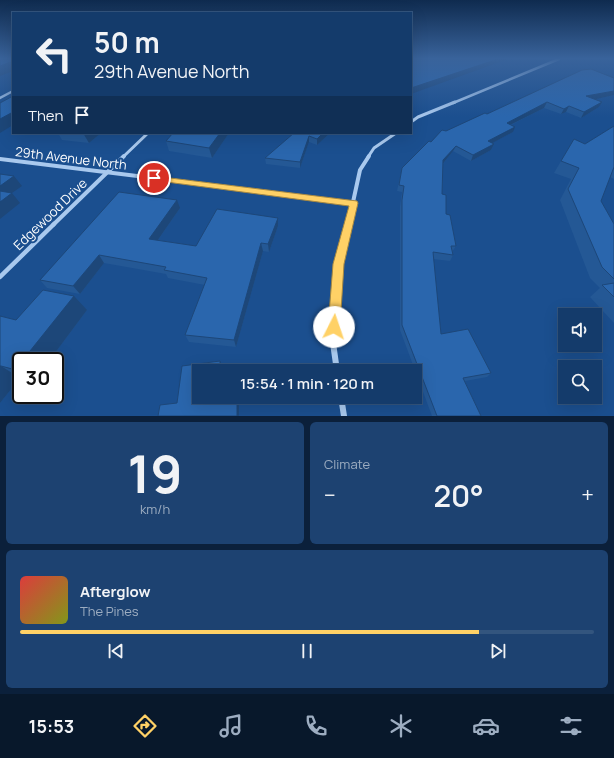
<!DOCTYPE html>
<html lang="en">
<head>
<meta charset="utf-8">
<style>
  :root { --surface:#143b6b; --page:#1d4271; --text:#f1f3f6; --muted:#9dadc1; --line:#33557e; --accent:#ffd166 }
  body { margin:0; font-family:Manrope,sans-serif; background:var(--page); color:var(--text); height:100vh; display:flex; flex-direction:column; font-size:15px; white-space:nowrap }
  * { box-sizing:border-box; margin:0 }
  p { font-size:13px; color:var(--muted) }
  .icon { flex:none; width:22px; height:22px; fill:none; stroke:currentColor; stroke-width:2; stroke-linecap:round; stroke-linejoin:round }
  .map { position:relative; height:416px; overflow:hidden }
  .sheet { display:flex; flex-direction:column; gap:6px; padding:6px; background:#0b203b; flex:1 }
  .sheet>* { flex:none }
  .hud { position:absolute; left:12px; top:12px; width:400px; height:122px; border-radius:0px; box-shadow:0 4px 16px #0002,0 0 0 1px var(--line); background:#143b6b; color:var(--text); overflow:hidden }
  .tools { position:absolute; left:558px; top:308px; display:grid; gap:8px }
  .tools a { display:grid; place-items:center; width:44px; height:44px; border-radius:0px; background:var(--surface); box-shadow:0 4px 16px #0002,0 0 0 1px var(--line); font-size:20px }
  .speed { position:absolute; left:12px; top:352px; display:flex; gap:8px; font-size:20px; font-weight:700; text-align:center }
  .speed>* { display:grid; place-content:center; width:52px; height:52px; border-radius:50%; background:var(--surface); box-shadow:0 4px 16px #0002,0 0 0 1px var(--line); line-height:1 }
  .speed .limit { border:2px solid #111; border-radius:6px; background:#fff; color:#111 }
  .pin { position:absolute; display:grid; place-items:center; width:34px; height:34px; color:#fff; margin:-17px; border:2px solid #fff; border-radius:50%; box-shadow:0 1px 4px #0007 }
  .me { position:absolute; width:44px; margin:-22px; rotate:4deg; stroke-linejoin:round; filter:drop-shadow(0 0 3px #0008) }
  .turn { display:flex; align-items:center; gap:14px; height:84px; padding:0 16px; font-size:18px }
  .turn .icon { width:52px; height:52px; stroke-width:2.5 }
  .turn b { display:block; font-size:28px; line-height:34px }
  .then { display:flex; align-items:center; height:38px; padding:0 16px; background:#0003; gap:8px; font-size:15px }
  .big { font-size:30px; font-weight:600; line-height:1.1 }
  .sheet .widget { flex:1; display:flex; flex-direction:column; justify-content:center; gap:6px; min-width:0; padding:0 14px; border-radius:6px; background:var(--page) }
  .sheet .dial { align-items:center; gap:0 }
  .dial b { font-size:52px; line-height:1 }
  .song { display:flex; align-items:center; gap:12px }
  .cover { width:48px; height:48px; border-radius:6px; background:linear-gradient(135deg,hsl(0 70% 55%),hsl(70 70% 35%)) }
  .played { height:4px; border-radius:2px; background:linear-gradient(90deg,var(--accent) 80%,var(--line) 80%) }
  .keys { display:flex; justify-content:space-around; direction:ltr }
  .heat { display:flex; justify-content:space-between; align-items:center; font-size:22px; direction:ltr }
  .sheet .tiles { flex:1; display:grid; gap:6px; grid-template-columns:1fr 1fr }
  .widget:last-child { grid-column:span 2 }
  .trip { position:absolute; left:192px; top:364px; width:230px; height:40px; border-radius:0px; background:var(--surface); box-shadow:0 4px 16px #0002,0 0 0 1px var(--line); font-weight:600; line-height:40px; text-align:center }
  .tabs { display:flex; height:64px; justify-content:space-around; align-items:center; background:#08182b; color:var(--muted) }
  .tabs .icon { width:28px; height:28px }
  .tabs .current { color:var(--accent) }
  .tabs b { font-size:18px; color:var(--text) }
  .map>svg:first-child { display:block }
</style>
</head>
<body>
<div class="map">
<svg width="614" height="416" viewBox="0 0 614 416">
  <rect width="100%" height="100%" fill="#1b4f8f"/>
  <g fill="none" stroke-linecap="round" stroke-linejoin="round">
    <g stroke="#a9c9ee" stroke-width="2.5">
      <polyline points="0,98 13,91"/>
      <polyline points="453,103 559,59"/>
    </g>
    <g stroke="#a9c9ee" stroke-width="3">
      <polyline points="411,122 418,117 455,102"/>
      <polyline points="123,157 148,133"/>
      <polyline points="368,157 374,148 396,133"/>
    </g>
    <g stroke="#a9c9ee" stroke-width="4">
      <polyline points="0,159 354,203"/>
      <polyline points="53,225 124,156"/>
      <polyline points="348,225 360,170 369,156"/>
    </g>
    <g stroke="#a9c9ee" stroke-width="4.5">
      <polyline points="0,277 54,224"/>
      <polyline points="335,310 339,264 348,224"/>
    </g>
    <g stroke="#a9c9ee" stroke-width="6">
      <polyline points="336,309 333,343 337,371"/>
      <polyline points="341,397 344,416"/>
    </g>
  </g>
  <g fill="#245895">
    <polygon points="582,70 614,95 594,99 602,102 599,107 581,118 566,112 561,114 544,108 511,125 513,132 492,143 494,144 491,150 471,161 453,151 443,164 442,194 446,214 456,246 452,252 453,255 450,261 433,259 441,334 491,373 487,377 465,381 481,416 432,416 400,330 400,206 402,192 397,191 402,168 431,142 446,131 487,114"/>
    <polygon points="614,126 614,179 610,177 601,201 614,224 614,323 590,297 600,288 590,278 560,200 571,179 554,173 574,139 585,144"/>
    <polygon points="58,133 101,133 89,143 62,140"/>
    <polygon points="229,133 212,158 169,151 166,141"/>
    <polygon points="294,133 330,133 317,145 309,142 300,168 266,164 265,158"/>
    <polygon points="180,208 158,240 196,246 278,218 278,226 269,252 263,251 236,347 189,342 185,335 205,285 168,278 166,274 104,263 80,294 47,288 40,280"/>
    <polygon points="87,310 49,361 21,361 21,378 20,378 0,403 0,316 16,320"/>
  </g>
  <g fill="#1d4779">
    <polygon points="498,59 508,59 411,94 411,88"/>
    <polygon points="13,61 13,71 0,76 0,66"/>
    <polygon points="614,91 614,95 583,102 586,96"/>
    <polygon points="547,102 544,108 504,128 507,123"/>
    <polygon points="602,102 599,107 581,118 584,112"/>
    <polygon points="569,106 566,112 561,114 564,109"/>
    <polygon points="13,112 13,125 0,133 0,119"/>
    <polygon points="515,127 513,132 485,147 488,141"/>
    <polygon points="83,133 101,133 89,143"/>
    <polygon points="220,133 229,133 212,158 209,148"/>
    <polygon points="323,133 330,133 317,145 317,139"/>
    <polygon points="309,136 309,142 300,168 300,162"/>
    <polygon points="494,144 491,150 471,161 473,155"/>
    <polygon points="456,146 453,151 441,166 443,160"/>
    <polygon points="14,176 22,186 12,193 20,203 0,219 0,186"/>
    <polygon points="177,200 180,208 153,247 149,239"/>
    <polygon points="278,218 278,226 269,252 268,244"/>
    <polygon points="261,243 263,251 236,347 234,340"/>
    <polygon points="99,255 104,263 80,294 73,286"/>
    <polygon points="74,296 87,310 49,361 22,361"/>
    <polygon points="220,361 222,366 222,371 220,371"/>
    <polygon points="21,363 21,373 16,370"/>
    <polygon points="0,366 1,366 20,378 0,403"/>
    <polygon points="237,397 238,397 239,399 239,416 237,416"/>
  </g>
  <g fill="#2a66ad" stroke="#1d4779">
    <polygon points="0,59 13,59 13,61 0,66"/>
    <polygon points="411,59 498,59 411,88"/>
    <polygon points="591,69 614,78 614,91 586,96 602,102 584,112 569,106 564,109 547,102 507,123 515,127 488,141 494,144 473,155 456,146 443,160 442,194 446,195 446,214 450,215 456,246 451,246 453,255 433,252 441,334 468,329 491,373 463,378 481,416 437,416 402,325 402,200 404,186 399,185 402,168 429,141 431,142 442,130 446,131 485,113 487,114 582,70"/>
    <polygon points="13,96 13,112 0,119 0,103"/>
    <polygon points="614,126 614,167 601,201 614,224 614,279 602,267 568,189 579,168 561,161 574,139 585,144"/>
    <polygon points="173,133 220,133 209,148 166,141"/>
    <polygon points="294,133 323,133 317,139 309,136 300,162 265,158"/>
    <polygon points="0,174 14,176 0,186"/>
    <polygon points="0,191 12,193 0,202"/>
    <polygon points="119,192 177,200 149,239 196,246 217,209 278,218 268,244 261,243 234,340 185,335 207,278 164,270 166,267 99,255 73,286 40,280"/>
    <polygon points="614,283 614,297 602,285"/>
    <polygon points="43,290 74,296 22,361 21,361 21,363 16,370 1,366 0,366 0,316 16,320"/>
    <polygon points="220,361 220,371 199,371 199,397 218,397 218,398 224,397 237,397 237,416 158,416 160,405 177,403 182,366"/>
  </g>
  <linearGradient id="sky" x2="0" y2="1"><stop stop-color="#0f2b4f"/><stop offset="0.5" stop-color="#39639b"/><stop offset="1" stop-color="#39639b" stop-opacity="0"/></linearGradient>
  <rect width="614" height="117" fill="url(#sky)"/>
  <polygon fill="#ffd166" stroke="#a68842" points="154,176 357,201 358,203 344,264 340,327 338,331 334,333 329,331 328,327 333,264 349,206 151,180 149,178"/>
  <g text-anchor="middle" stroke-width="4" stroke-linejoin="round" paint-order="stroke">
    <g font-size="13" fill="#fff" stroke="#1b4f8f">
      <text transform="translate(71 158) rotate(7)" y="5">29th Avenue North</text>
      <text transform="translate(50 214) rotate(-44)" y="5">Edgewood Drive</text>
    </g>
  </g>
</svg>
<div class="tools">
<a><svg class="icon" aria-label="sound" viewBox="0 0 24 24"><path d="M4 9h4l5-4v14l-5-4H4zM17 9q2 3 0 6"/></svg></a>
<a><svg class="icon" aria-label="search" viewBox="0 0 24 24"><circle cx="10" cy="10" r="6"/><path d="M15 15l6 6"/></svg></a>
</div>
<div class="speed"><div class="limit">30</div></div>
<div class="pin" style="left:154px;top:178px;background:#d93025"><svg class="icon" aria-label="arrive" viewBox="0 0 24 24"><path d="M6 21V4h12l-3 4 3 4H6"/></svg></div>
<svg class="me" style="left:334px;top:327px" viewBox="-20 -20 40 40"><circle r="19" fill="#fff"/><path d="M0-13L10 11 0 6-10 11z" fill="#ffd166"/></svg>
<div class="trip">15:54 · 1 min · 120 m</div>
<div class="hud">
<div class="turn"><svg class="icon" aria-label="left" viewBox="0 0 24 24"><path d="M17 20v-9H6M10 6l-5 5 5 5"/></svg><div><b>50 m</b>29th Avenue North</div></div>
<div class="then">Then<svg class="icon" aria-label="arrive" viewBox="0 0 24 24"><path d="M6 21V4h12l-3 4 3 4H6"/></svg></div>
</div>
</div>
<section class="sheet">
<div class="tiles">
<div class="widget dial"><b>19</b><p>km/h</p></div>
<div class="widget"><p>Climate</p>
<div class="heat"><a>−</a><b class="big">20°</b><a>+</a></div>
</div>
<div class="widget">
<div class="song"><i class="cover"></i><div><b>Afterglow</b><p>The Pines</p></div></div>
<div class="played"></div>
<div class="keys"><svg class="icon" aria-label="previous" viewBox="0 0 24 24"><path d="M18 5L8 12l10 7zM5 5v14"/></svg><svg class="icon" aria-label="pause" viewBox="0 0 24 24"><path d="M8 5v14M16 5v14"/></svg><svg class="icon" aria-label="next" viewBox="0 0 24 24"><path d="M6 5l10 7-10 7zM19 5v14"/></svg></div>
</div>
</div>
</section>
<nav class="tabs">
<b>15:53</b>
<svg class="icon current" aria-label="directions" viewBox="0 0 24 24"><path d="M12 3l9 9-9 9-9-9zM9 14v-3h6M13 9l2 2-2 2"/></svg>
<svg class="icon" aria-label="music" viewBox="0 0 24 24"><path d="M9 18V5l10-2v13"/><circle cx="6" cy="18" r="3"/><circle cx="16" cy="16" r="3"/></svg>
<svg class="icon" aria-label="phone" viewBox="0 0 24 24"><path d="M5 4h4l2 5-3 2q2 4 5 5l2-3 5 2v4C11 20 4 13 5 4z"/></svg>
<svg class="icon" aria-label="climate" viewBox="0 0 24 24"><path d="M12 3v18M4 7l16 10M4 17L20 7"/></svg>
<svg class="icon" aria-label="car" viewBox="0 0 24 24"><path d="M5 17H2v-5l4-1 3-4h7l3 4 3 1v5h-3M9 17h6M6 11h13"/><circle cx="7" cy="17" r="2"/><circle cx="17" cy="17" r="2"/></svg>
<svg class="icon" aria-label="filters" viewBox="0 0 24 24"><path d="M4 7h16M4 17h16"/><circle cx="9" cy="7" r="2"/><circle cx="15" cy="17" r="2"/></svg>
</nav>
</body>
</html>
